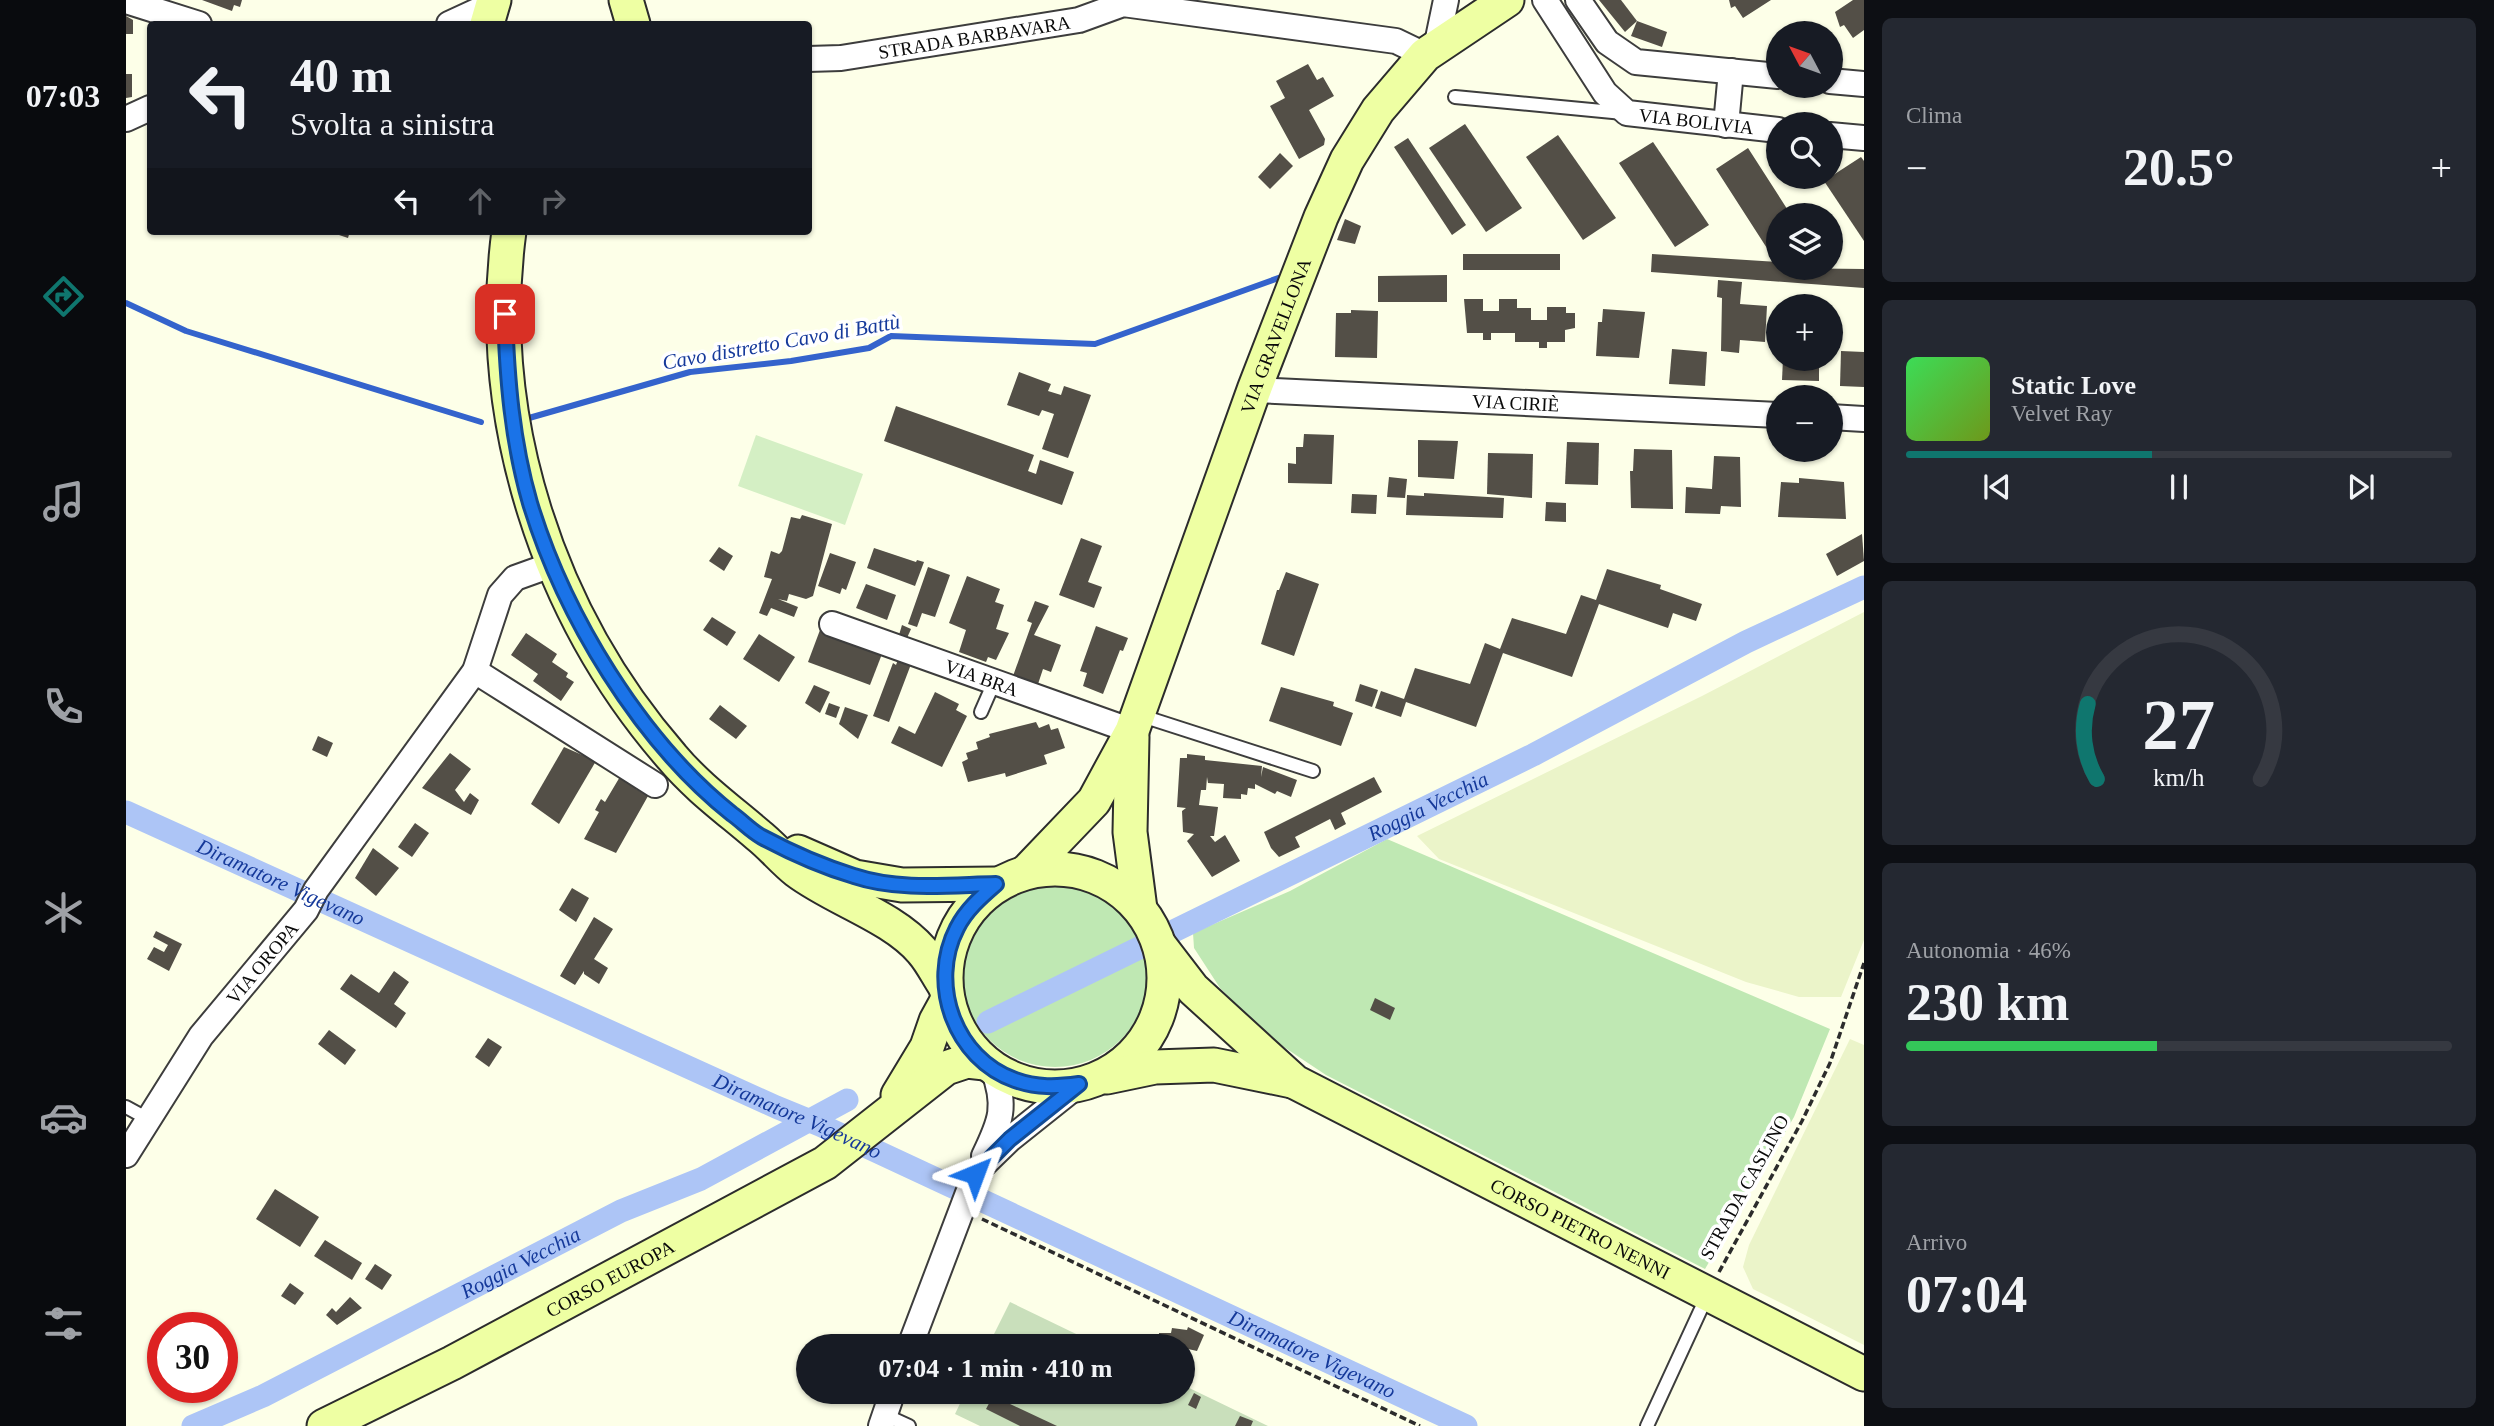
<!DOCTYPE html>
<html lang="it">
<head>
<meta charset="utf-8">
<style>
  :root { --surface:#171b24; --page:#242831; --text:#f1f3f6; --muted:#9ea1a6; --line:#363941; --accent:#0f766e }
  body { margin:0; font-family:Georgia,serif; background:var(--page); color:var(--text); height:100vh; display:flex; flex-direction:column; font-size:26px; white-space:nowrap }
  * { box-sizing:border-box; margin:0 }
  p { font-size:23px; color:var(--muted) }
  .icon { flex:none; width:38px; height:38px; fill:none; stroke:currentColor; stroke-width:2; stroke-linecap:round; stroke-linejoin:round }
  .map { position:relative; flex:1; overflow:hidden }
  .drawer { display:flex; flex-direction:column; gap:18px; padding:18px; background:#0d0f14; width:630px }
  .drawer>* { flex:none }
  .hud { position:absolute; left:21px; top:21px; width:665px; height:214px; border-radius:7px; box-shadow:0 2px 5px #0004; background:#171b24; color:var(--text); overflow:hidden }
  .needle { width:46px; rotate:311deg }
  .buttons { position:absolute; left:1640px; top:21px; display:grid; gap:14px }
  .buttons a { display:grid; place-items:center; width:77px; height:77px; border-radius:50%; background:var(--surface); box-shadow:0 2px 5px #0004; font-size:35px }
  .speed { position:absolute; left:21px; top:1312px; display:flex; gap:14px; font-size:35px; font-weight:700; text-align:center }
  .speed>* { display:grid; place-content:center; width:91px; height:91px; border-radius:50%; background:var(--surface); box-shadow:0 2px 5px #0004; line-height:1 }
  .speed .limit { border:10px solid #d22; background:#fff; color:#111 }
  .pin { position:absolute; display:grid; place-items:center; width:60px; height:60px; color:#fff; margin:-30px; border-radius:14px; box-shadow:0 4px 10px #0006 }
  .me { position:absolute; width:77px; margin:-38px; rotate:44deg; stroke-linejoin:round; filter:drop-shadow(0 0 5px #0008) }
  .turn { display:flex; align-items:center; gap:24px; height:147px; padding:0 28px; font-size:32px }
  .turn .icon { width:91px; height:91px; stroke-width:2.5 }
  .turn b { display:block; font-size:49px; line-height:60px }
  .lanes { display:flex; align-items:center; height:66px; padding:0 28px; background:#0003; justify-content:center; gap:35px; direction:ltr }
  .lanes .off { opacity:.35 }
  .big { font-size:52px; font-weight:700; line-height:1.1 }
  .drawer .widget { flex:1; display:flex; flex-direction:column; justify-content:center; gap:10px; min-width:0; padding:0 24px; border-radius:10px; background:var(--page) }
  .drawer .dial { align-items:center; gap:0 }
  .dial svg { height:182px; overflow:visible; fill:none; stroke:var(--line); stroke-width:7; stroke-linecap:round; text-anchor:middle }
  .dial text { fill:var(--text); stroke:none }
  .song { display:flex; align-items:center; gap:21px }
  .cover { width:84px; height:84px; border-radius:10px; background:linear-gradient(135deg,hsl(130 70% 55%),hsl(80 70% 35%)) }
  .played { height:7px; border-radius:4px; background:linear-gradient(90deg,var(--accent) 45%,var(--line) 45%) }
  .keys { display:flex; justify-content:space-around; direction:ltr }
  .heat { display:flex; justify-content:space-between; align-items:center; font-size:38px; direction:ltr }
  .charge { height:10px; border-radius:5px; background:linear-gradient(90deg,#34c759 46%,var(--line) 0) }
  .trip { position:absolute; left:670px; top:1334px; width:399px; height:70px; border-radius:35px; background:var(--surface); box-shadow:0 2px 5px #0004; font-weight:700; line-height:70px; text-align:center }
  main { display:flex; flex:1; min-height:0 }
  .tab-bar { display:flex; flex-direction:column; width:126px; justify-content:space-around; align-items:center; background:#090b0e; color:var(--muted) }
  .tab-bar .icon { width:49px; height:49px }
  .tab-bar .active { color:var(--accent) }
  .tab-bar b { font-size:32px; color:var(--text) }
  .map>svg:first-child { display:block }
</style>
</head>
<body>
<main>
<nav class="tab-bar">
<b>07:03</b>
<svg class="icon active" aria-label="directions" viewBox="0 0 24 24"><path d="M12 3l9 9-9 9-9-9zM9 14v-3h6M13 9l2 2-2 2"/></svg>
<svg class="icon" aria-label="music" viewBox="0 0 24 24"><path d="M9 18V5l10-2v13"/><circle cx="6" cy="18" r="3"/><circle cx="16" cy="16" r="3"/></svg>
<svg class="icon" aria-label="phone" viewBox="0 0 24 24"><path d="M5 4h4l2 5-3 2q2 4 5 5l2-3 5 2v4C11 20 4 13 5 4z"/></svg>
<svg class="icon" aria-label="climate" viewBox="0 0 24 24"><path d="M12 3v18M4 7l16 10M4 17L20 7"/></svg>
<svg class="icon" aria-label="car" viewBox="0 0 24 24"><path d="M5 17H2v-5l4-1 3-4h7l3 4 3 1v5h-3M9 17h6M6 11h13"/><circle cx="7" cy="17" r="2"/><circle cx="17" cy="17" r="2"/></svg>
<svg class="icon" aria-label="filters" viewBox="0 0 24 24"><path d="M4 7h16M4 17h16"/><circle cx="9" cy="7" r="2"/><circle cx="15" cy="17" r="2"/></svg>
</nav>
<div class="map">
<svg width="1738" height="1426" viewBox="0 0 1738 1426">
  <rect width="100%" height="100%" fill="#fdffe8"/>
  <g fill="#ebf4c9">
    <polygon points="1738,612 1738,940 1715,997 1673,997 1620,982 1313,859 1291,836 1576,696"/>
    <polygon points="1724,1039 1738,1045 1738,1345 1627,1289 1617,1267 1623,1245"/>
  </g>
  <g fill="#bfe8b3">
    <polygon points="1261,839 1704,1029 1668,1117 1579,1269 1200,1075 1140,1035 1094,988 1068,948 1067,933 1164,891"/>
    <circle cx="929" cy="974" r="93"/>
  </g>
  <g fill="#c9dfbb">
    <polygon points="884,1302 975,1346 862,1346"/>
    <polygon points="1057,1385 1142,1426 854,1426 829,1414 840,1391 1057,1391"/>
  </g>
  <polygon fill="#d4efc4" points="630,435 737,474 719,525 612,486"/>
  <g fill="none" stroke-linecap="round" stroke-linejoin="round">
    <g stroke="#3463cc" stroke-width="6">
      <polyline points="0,303 60,331 355,422"/>
      <polyline points="403,418 564,372 665,361 743,348 765,336 969,344 1158,276"/>
    </g>
    <g stroke="#adc5f6" stroke-width="23">
      <path id="s1" d="M0,812l650,295 44,18 646,301"/>
      <path id="s2" d="M862,1022l545,-267 213,-113 118,-55"/>
      <path id="s3" d="M67,1426l70,-30 358,-185 80,-32 146,-79"/>
    </g>
  </g>
  <g fill="#534f47">
    <polygon points="76,0 116,0 114,7 108,5 106,11"/>
    <polygon points="1473,0 1495,0 1511,21 1499,32"/>
    <polygon points="1603,0 1645,0 1617,18 1609,6 1605,8"/>
    <polygon points="1727,0 1738,0 1738,30 1727,38 1718,25 1714,27 1709,12"/>
    <polygon points="0,16 7,20 7,34 0,34"/>
    <polygon points="1511,21 1541,32 1536,47 1505,36"/>
    <polygon points="1182,64 1191,80 1197,77 1208,96 1183,110 1199,139 1198,145 1173,159 1144,106 1159,98 1150,81"/>
    <polygon points="0,74 6,74 6,97 0,98"/>
    <polygon points="1339,124 1396,208 1360,232 1303,148"/>
    <polygon points="1432,135 1490,218 1457,240 1400,157"/>
    <polygon points="1282,138 1340,225 1326,235 1268,147"/>
    <polygon points="1527,142 1583,225 1549,247 1493,163"/>
    <polygon points="1622,148 1665,215 1652,215 1652,253 1646,256 1590,169"/>
    <polygon points="1154,153 1167,166 1144,189 1132,177"/>
    <polygon points="1735,157 1738,161 1738,241 1698,181"/>
    <polygon points="1219,219 1235,226 1229,244 1211,240"/>
    <polygon points="201,231 224,231 222,238"/>
    <rect x="1337" y="254" width="97" height="16"/>
    <polygon points="1526,254 1652,262 1652,268 1738,269 1738,288 1525,272"/>
    <polygon points="1321,275 1321,302 1252,302 1252,276"/>
    <polygon points="1592,280 1616,282 1614,304 1641,306 1639,342 1614,340 1613,353 1595,351 1596,298 1591,297"/>
    <polygon points="1338,299 1357,299 1357,311 1373,311 1373,299 1391,299 1391,308 1405,308 1405,320 1421,320 1421,307 1440,307 1440,313 1449,313 1449,328 1439,330 1439,342 1421,342 1421,348 1413,348 1413,342 1389,342 1389,333 1365,333 1365,340 1357,340 1357,333 1341,333"/>
    <polygon points="1477,309 1519,312 1513,358 1470,356 1472,322 1476,322"/>
    <polygon points="1225,310 1252,311 1251,358 1209,357 1210,313 1225,313"/>
    <polygon points="1546,349 1581,352 1579,386 1543,384"/>
    <polygon points="1715,351 1738,352 1738,387 1714,386"/>
    <polygon points="1657,359 1693,359 1693,381 1656,380"/>
    <polygon points="893,372 925,384 922,391 935,395 938,386 965,395 942,458 916,449 928,414 916,410 913,416 881,405"/>
    <polygon points="770,406 908,455 902,471 910,474 914,460 948,472 936,505 758,441"/>
    <polygon points="1178,434 1208,435 1206,484 1162,483 1162,463 1170,464 1170,447 1177,447"/>
    <polygon points="1292,440 1332,441 1328,479 1292,477"/>
    <polygon points="1441,442 1473,443 1472,485 1439,484"/>
    <polygon points="1508,449 1546,450 1547,509 1505,508 1504,471 1507,471"/>
    <polygon points="1362,453 1407,454 1406,498 1361,494"/>
    <polygon points="1588,456 1614,457 1615,507 1595,506 1594,514 1559,513 1560,487 1586,489"/>
    <polygon points="1263,477 1281,479 1279,498 1261,497"/>
    <polygon points="1673,478 1718,482 1720,519 1652,517 1655,482 1673,483"/>
    <polygon points="1298,493 1378,498 1377,518 1280,515 1281,495 1298,496"/>
    <polygon points="1226,494 1251,495 1250,514 1225,513"/>
    <polygon points="1420,502 1440,503 1440,522 1419,521"/>
    <polygon points="676,515 706,524 687,596 680,599 663,594 661,601 652,599 672,607 668,617 645,608 641,616 633,613 646,579 638,577 645,551 653,554 656,551 665,517 674,519"/>
    <polygon points="1736,534 1738,561 1711,576 1700,554"/>
    <polygon points="955,538 976,546 962,582 976,587 968,608 933,595"/>
    <polygon points="593,547 607,556 598,571 583,561"/>
    <polygon points="748,548 790,562 791,560 798,562 789,586 741,568"/>
    <polygon points="704,553 730,562 720,590 716,588 714,594 692,586"/>
    <polygon points="802,567 824,575 809,617 796,613 791,627 782,624"/>
    <polygon points="1481,569 1535,585 1534,589 1576,604 1570,621 1547,613 1542,628 1473,604 1446,677 1377,653 1350,727 1280,702 1275,717 1249,708 1255,691 1278,699 1289,668 1344,684 1359,643 1374,649 1386,618 1440,634 1455,595 1470,600"/>
    <polygon points="1160,572 1193,584 1168,656 1135,644 1151,590 1153,590"/>
    <polygon points="841,576 874,589 869,602 878,605 870,629 883,633 870,660 862,657 860,662 833,652 840,630 823,623"/>
    <polygon points="740,584 770,595 761,620 730,608"/>
    <polygon points="909,601 923,606 908,635 935,645 925,672 917,669 912,684 887,676 906,623 901,621"/>
    <polygon points="586,617 610,632 601,646 577,630"/>
    <polygon points="776,625 785,629 781,638 773,635"/>
    <polygon points="970,626 1002,638 997,651 994,650 977,694 957,686 961,673 954,671"/>
    <polygon points="694,630 756,654 744,685 682,662"/>
    <polygon points="400,633 431,654 426,662 442,673 440,677 448,682 435,701 407,681 412,674 385,655"/>
    <polygon points="633,634 669,657 653,682 617,659"/>
    <polygon points="774,654 787,659 763,722 747,716 767,663 770,665"/>
    <polygon points="1234,684 1252,690 1246,707 1229,701"/>
    <polygon points="688,685 704,692 694,713 679,703"/>
    <polygon points="1155,687 1208,702 1207,706 1227,713 1215,746 1143,721"/>
    <polygon points="809,692 833,704 830,710 841,716 816,767 765,743 773,726 789,734"/>
    <polygon points="703,703 714,707 710,718 699,714"/>
    <polygon points="594,705 621,726 610,739 583,719"/>
    <polygon points="719,707 742,715 732,739 713,724"/>
    <polygon points="910,722 913,728 923,724 925,730 932,728 939,748 918,755 921,764 880,777 879,773 842,782 836,762 842,759 840,753 852,749 850,742 864,737 863,734"/>
    <polygon points="192,736 207,743 201,757 186,750"/>
    <polygon points="438,747 470,761 433,824 405,804"/>
    <polygon points="324,753 345,769 329,790 338,802 344,793 353,800 345,815 296,788"/>
    <polygon points="1061,754 1079,756 1079,760 1136,766 1135,777 1137,767 1171,780 1165,797 1151,791 1149,794 1129,784 1129,789 1122,788 1121,795 1115,794 1115,799 1097,798 1098,784 1082,783 1081,777 1080,790 1075,790 1073,805 1092,807 1088,836 1084,836 1089,842 1099,835 1114,861 1086,877 1061,841 1068,834 1057,832 1056,811 1060,808 1051,807 1054,758 1061,758"/>
    <polygon points="495,775 512,785 510,789 522,796 490,853 458,839 473,812 469,810 475,799 479,802"/>
    <polygon points="1248,777 1256,792 1215,813 1220,824 1209,830 1204,819 1169,837 1174,847 1153,857 1145,848 1138,832"/>
    <polygon points="289,823 303,833 286,857 272,847"/>
    <polygon points="247,848 273,868 250,896 229,878"/>
    <polygon points="446,888 463,898 450,922 433,910"/>
    <polygon points="468,917 487,929 468,959 482,968 473,984 458,974 458,971 449,985 434,976"/>
    <polygon points="30,931 56,944 43,971 21,959 28,947 38,952 42,945 27,937"/>
    <polygon points="268,971 283,982 268,1004 280,1013 270,1028 214,989 225,974 253,993"/>
    <polygon points="1249,998 1269,1008 1264,1020 1244,1010"/>
    <polygon points="203,1030 230,1050 219,1065 192,1044"/>
    <polygon points="362,1038 376,1047 363,1067 349,1057"/>
    <polygon points="149,1189 193,1217 174,1247 130,1219"/>
    <polygon points="199,1240 236,1263 226,1280 188,1256"/>
    <polygon points="249,1264 266,1275 256,1290 239,1279"/>
    <polygon points="164,1283 178,1293 169,1305 155,1296"/>
    <polygon points="224,1297 236,1308 211,1325 200,1315 206,1308 210,1312"/>
    <polygon points="1062,1327 1078,1335 1071,1351 1062,1349 1059,1356 1057,1346 1032,1346 1033,1333 1045,1333 1046,1328 1061,1330"/>
    <polygon points="835,1391 855,1391 860,1393 857,1401"/>
    <polygon points="1068,1393 1075,1397 1070,1409 1062,1405"/>
    <polygon points="867,1396 931,1426 894,1426 860,1409"/>
    <polygon points="1114,1416 1127,1421 1125,1426 1109,1426"/>
  </g>
  <g fill="none" stroke-linecap="round" stroke-linejoin="round">
    <g stroke="#3d3d3d" stroke-width="16">
      <g id="lane">
        <polyline points="1329,97 1497,113"/>
        <polyline points="855,712 869,680"/>
        <polyline points="1013,715 1187,771"/>
        <polyline points="0,1107 22,1119"/>
        <polyline points="759,1415 783,1426"/>
        <polyline points="1521,1426 1581,1296"/>
      </g>
    </g>
    <g stroke="#3d3d3d" stroke-width="28">
      <g id="street">
        <path id="s4" d="M1419,0l60,93 22,20 151,17"/>
        <polyline points="1452,0 1481,42 1510,62 1652,76"/>
        <polyline points="0,1 73,24"/>
        <polyline points="323,24 366,4"/>
        <polyline points="1310,48 1320,0"/>
        <path id="s5" d="M682,59l33,-1 238,-38 44,-16 273,37 29,14"/>
        <polyline points="1704,81 1738,84"/>
        <polyline points="0,119 24,108"/>
        <polyline points="1600,125 1605,71"/>
        <polyline points="1704,135 1738,138"/>
        <path id="s6" d="M1128,390l524,25"/>
        <polyline points="1704,417 1738,419"/>
        <path id="s7" d="M706,624l300,107"/>
        <polyline points="349,671 529,785"/>
        <path id="s8" d="M0,1155l75,-119 105,-126 10,-20 159,-219 25,-76 15,-17 39,-14"/>
        <path d="M858,1156c17,-35 23,-50 9,-87"/>
        <polyline points="784,1346 850,1172 884,1139 953,1084"/>
        <polyline points="755,1426 767,1391"/>
      </g>
    </g>
    <g stroke="#2c2c2c" stroke-width="37">
      <g id="secondary">
        <polyline points="500,0 507,24"/>
        <polyline points="361,24 368,0"/>
        <path d="M383,231c-25,188 39,384 163,526 25,30 57,53 86,78 14,11 25,25 39,36 37,28 95,45 125,80 9,10 15,23 23,35"/>
        <polyline points="1006,737 1004,832 1014,909"/>
        <polyline points="672,852 729,877 776,885 870,884"/>
        <circle cx="929" cy="978" r="109"/>
        <path id="s9" d="M901,871l67,-70 38,-70 122,-341 67,-173 26,-57 31,-50 47,-55 82,-55"/>
        <path id="s10" d="M1034,946l33,43 102,93 569,292"/>
        <polyline points="981,1077 1029,1067 1088,1065 1166,1081"/>
        <polyline points="772,1095 801,1047 810,1021 821,1001"/>
        <path id="s11" d="M198,1426l128,-63 373,-200 121,-95 21,-7 18,2"/>
      </g>
    </g>
    <g stroke="#2c2c2c" stroke-width="3.5" stroke-dasharray="7 3.5" stroke-linecap="butt">
      <polyline points="856,1219 1294,1426"/>
      <polyline points="1593,1272 1676,1121 1704,1063 1738,963"/>
    </g>
    <use href="#lane" stroke="#fff" stroke-width="12"/>
    <use href="#street" stroke="#fff" stroke-width="24"/>
    <use href="#secondary" stroke="#eeffa3" stroke-width="33"/>
  </g>
  <g fill="none" stroke-linecap="round" stroke-linejoin="round">
    <g stroke="#114b97" stroke-width="18">
      <path id="route" d="M379,314c2,64 7,127 25,189 34,112 110,238 202,311 10,7 19,17 30,23 28,15 62,30 92,39 45,15 96,9 142,8 -15,13 -30,26 -39,44 -29,56 -2,131 58,152 22,8 42,7 64,4l-69,55 -35,35"/>
    </g>
    <use href="#route" stroke="#1a73e8" stroke-width="12"/>
  </g>
  <g text-anchor="middle" stroke-width="7" stroke-linejoin="round" paint-order="stroke">
    <g font-size="19" fill="#0a0a0a" stroke="#fff">
      <text dy="7" stroke="none"><textPath href="#s5" startOffset="168">STRADA BARBAVARA</textPath></text>
      <text dy="7" stroke="none"><textPath href="#s4" startOffset="210">VIA BOLIVIA</textPath></text>
      <text dy="7" stroke="none"><textPath href="#s9" startOffset="597">VIA GRAVELLONA</textPath></text>
      <text dy="7" stroke="none"><textPath href="#s6" startOffset="262">VIA CIRIÈ</textPath></text>
      <text dy="7" stroke="none"><textPath href="#s7" startOffset="159">VIA BRA</textPath></text>
      <text dy="7" stroke="none"><textPath href="#s8" startOffset="236">VIA OROPA</textPath></text>
      <text transform="translate(1618 1187) rotate(-61)" y="7">STRADA CASLINO</text>
      <text dy="7" stroke="none"><textPath href="#s10" startOffset="513">CORSO PIETRO NENNI</textPath></text>
      <text dy="7" stroke="none"><textPath href="#s11" startOffset="322">CORSO EUROPA</textPath></text>
    </g>
    <g font-size="21" font-style="italic" fill="#15399a" stroke="#fff">
      <text transform="translate(655 342) rotate(-10)" y="7">Cavo distretto Cavo di Battù</text>
      <text dy="7" stroke="none"><textPath href="#s2" startOffset="490">Roggia Vecchia</textPath></text>
      <text dy="7" stroke="none"><textPath href="#s1" startOffset="170">Diramatore Vigevano</textPath></text>
      <text dy="7" stroke="none"><textPath href="#s1" startOffset="737">Diramatore Vigevano</textPath></text>
      <text dy="7" stroke="none"><textPath href="#s3" startOffset="366">Roggia Vecchia</textPath></text>
      <text dy="7" stroke="none"><textPath href="#s1" startOffset="1304">Diramatore Vigevano</textPath></text>
    </g>
  </g>
</svg>
<div class="buttons">
<a><svg class="needle" viewBox="-14 -14 28 28"><path d="M0-13l5 13h-10z" fill="#e53935"/><path d="M0 13l5-13h-10z" fill="#9ea1a6"/></svg></a>
<a><svg class="icon" aria-label="search" viewBox="0 0 24 24"><circle cx="10" cy="10" r="6"/><path d="M15 15l6 6"/></svg></a>
<a><svg class="icon" aria-label="layers" viewBox="0 0 24 24"><path d="M12 4l9 5-9 5-9-5zM3 14l9 5 9-5"/></svg></a>
<a>+</a>
<a>−</a>
</div>
<div class="speed"><div class="limit">30</div></div>
<div class="pin" style="left:379px;top:314px;background:#d93025"><svg class="icon" aria-label="arrive" viewBox="0 0 24 24"><path d="M6 21V4h12l-3 4 3 4H6"/></svg></div>
<svg class="me" style="left:849px;top:1174px" viewBox="-20 -20 40 40"><path d="M0-17L14 15 0 8-14 15z" fill="#1a73e8" stroke="#fff" stroke-width="4"/></svg>
<div class="trip">07:04 · 1 min · 410 m</div>
<div class="hud">
<div class="turn"><svg class="icon" aria-label="left" viewBox="0 0 24 24"><path d="M17 20v-9H6M10 6l-5 5 5 5"/></svg><div><b>40 m</b>Svolta a sinistra</div></div>
<div class="lanes"><svg class="icon" aria-label="left" viewBox="0 0 24 24"><path d="M17 20v-9H6M10 6l-5 5 5 5"/></svg><svg class="icon off" aria-label="ahead" viewBox="0 0 24 24"><path d="M12 20V5M6 11l6-6 6 6"/></svg><svg class="icon off" aria-label="right" viewBox="0 0 24 24"><path d="M7 20v-9h11M14 6l5 5-5 5"/></svg></div>
</div>
</div>
<section class="drawer">
<div class="widget"><p>Clima</p>
<div class="heat"><a>−</a><b class="big">20.5°</b><a>+</a></div>
</div>
<div class="widget">
<div class="song"><i class="cover"></i><div><b>Static Love</b><p>Velvet Ray</p></div></div>
<div class="played"></div>
<div class="keys"><svg class="icon" aria-label="previous" viewBox="0 0 24 24"><path d="M18 5L8 12l10 7zM5 5v14"/></svg><svg class="icon" aria-label="pause" viewBox="0 0 24 24"><path d="M8 5v14M16 5v14"/></svg><svg class="icon" aria-label="next" viewBox="0 0 24 24"><path d="M6 5l10 7-10 7zM19 5v14"/></svg></div>
</div>
<div class="widget dial"><svg viewBox="0 0 100 80">
<path d="M14 69A42 42 0 1 1 86 69"/>
<path d="M14 69A42 42 0 0 1 10 36" stroke="#0f766e"/>
<text x="50" y="56" font-size="32" font-weight="700">27</text>
<text x="50" y="72" font-size="11">km/h</text>
</svg></div>
<div class="widget"><p>Autonomia · 46%</p><b class="big">230 km</b><div class="charge"></div></div>
<div class="widget"><p>Arrivo</p><b class="big">07:04</b></div>
</section>
</main>
</body>
</html>
